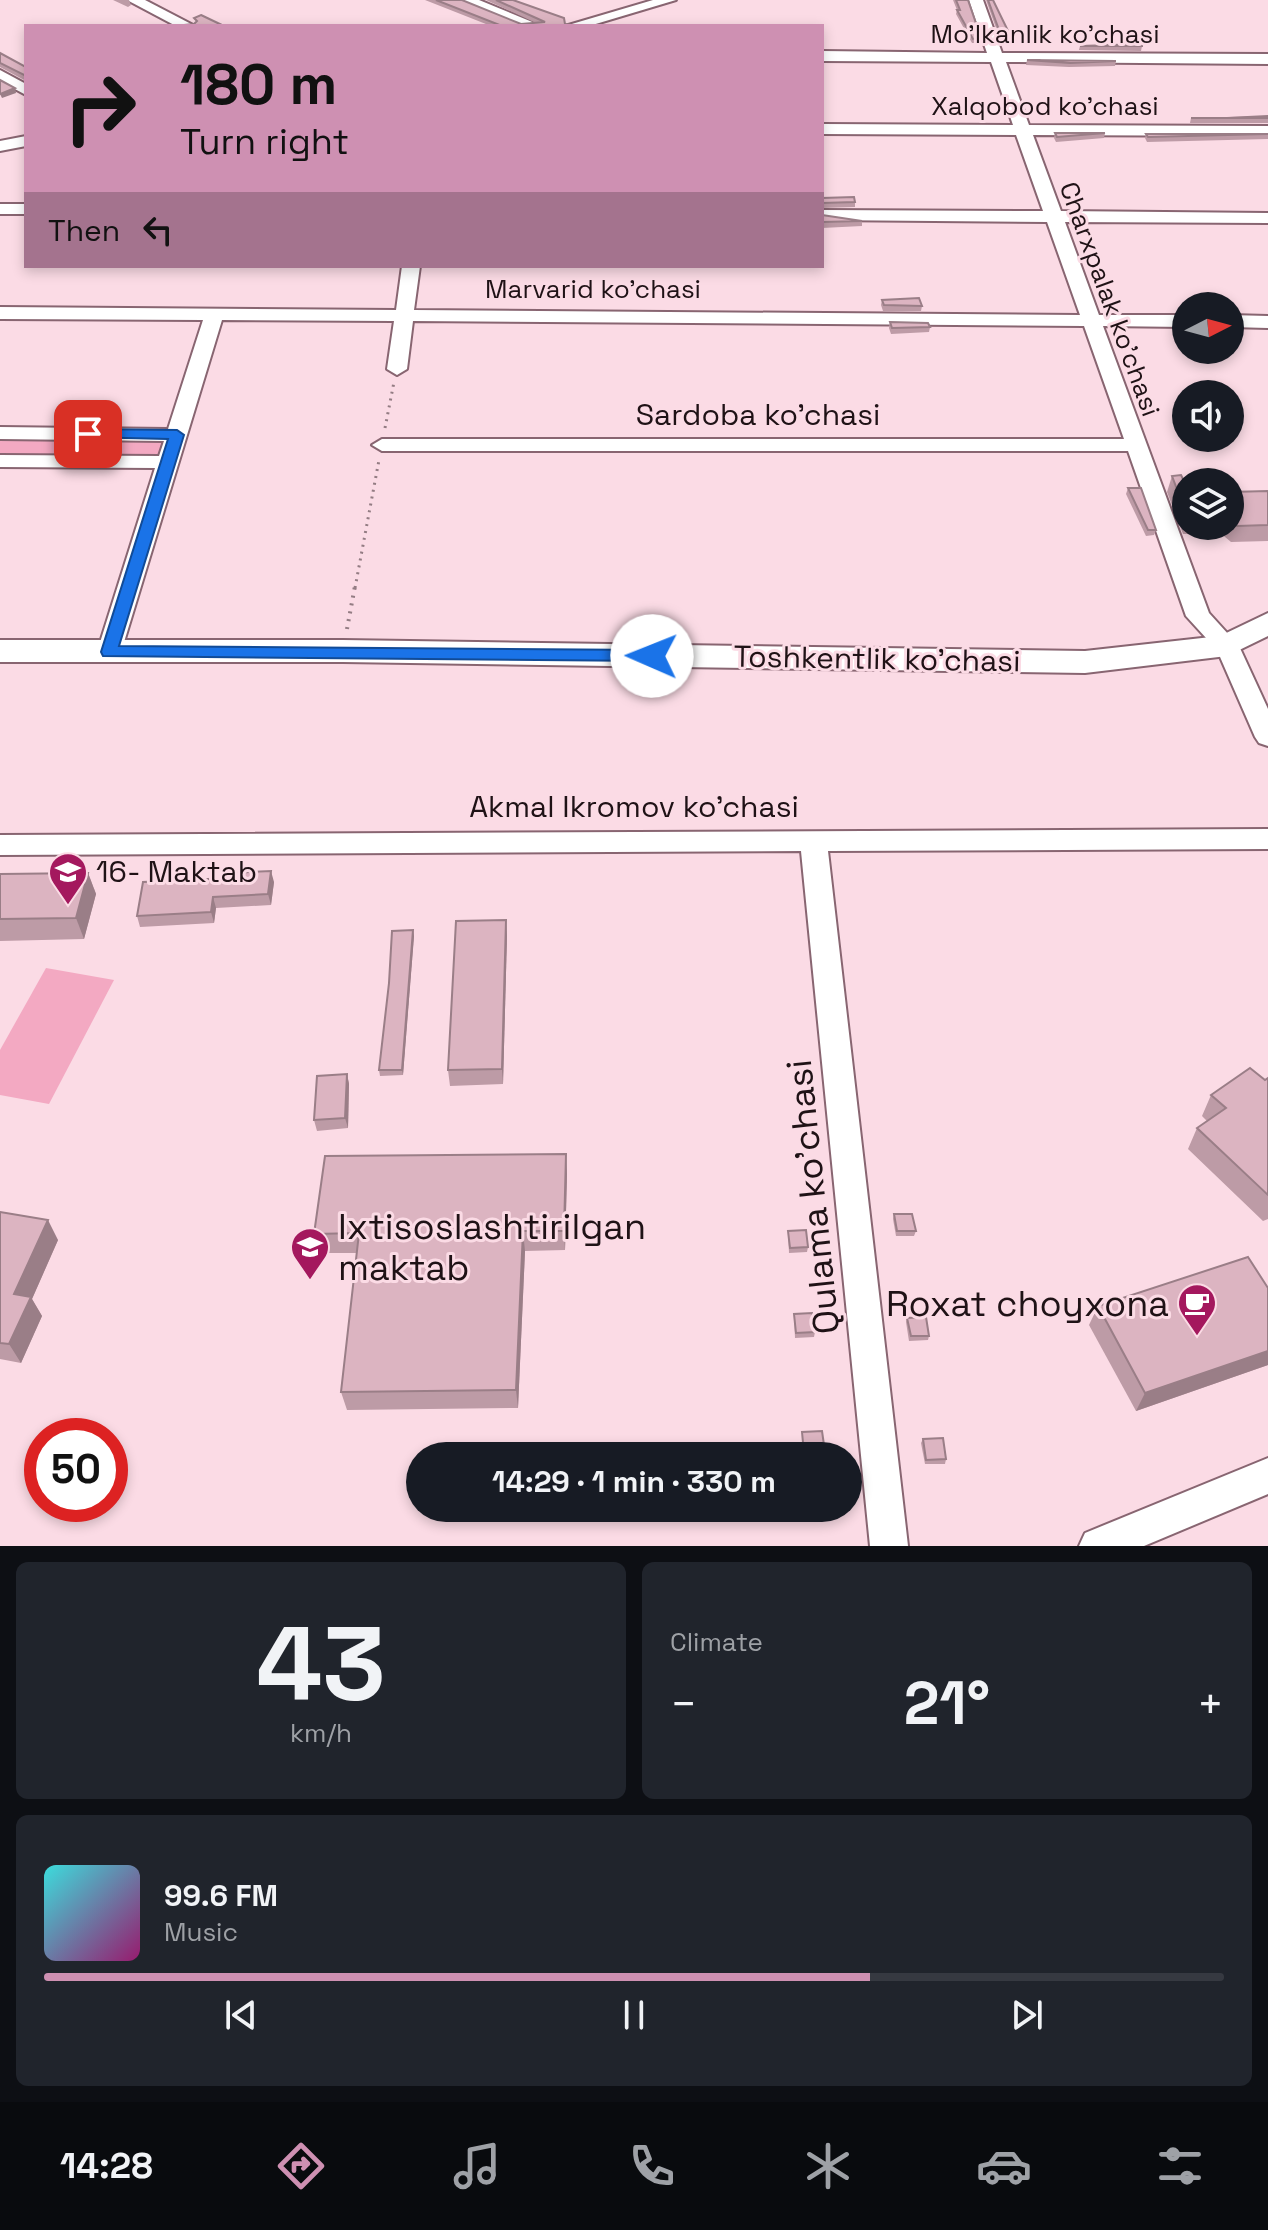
<!DOCTYPE html>
<html lang="en">
<head>
<meta charset="utf-8">
<style>
  :root { --surface:#171b24; --page:#20242c; --text:#f1f3f6; --muted:#9ea1a6; --line:#363941; --accent:#ce90b2 }
  body { margin:0; font-family:"Space Grotesk",sans-serif; background:var(--page); color:var(--text); height:100vh; display:flex; flex-direction:column; font-size:30px; white-space:nowrap }
  * { box-sizing:border-box; margin:0 }
  p { font-size:26px; color:var(--muted) }
  .icon { flex:none; width:44px; height:44px; fill:none; stroke:currentColor; stroke-width:2; stroke-linecap:round; stroke-linejoin:round }
  .map { position:relative; height:1546px; overflow:hidden }
  .panel { display:flex; flex-direction:column; gap:16px; padding:16px; background:#0d0f14; flex:1 }
  .panel>* { flex:none }
  .banner { position:absolute; left:24px; top:24px; width:800px; height:244px; border-radius:0px; box-shadow:0 4px 12px #0003; background:#ce90b2; color:#111; overflow:hidden }
  .needle { width:52px; rotate:84deg }
  .controls { position:absolute; left:1172px; top:292px; display:grid; gap:16px }
  .controls a { display:grid; place-items:center; width:72px; height:72px; border-radius:50%; background:var(--surface); box-shadow:0 4px 12px #0003; font-size:40px }
  .speed { position:absolute; left:24px; top:1418px; display:flex; gap:16px; font-size:40px; font-weight:700; text-align:center }
  .speed>* { display:grid; place-content:center; width:104px; height:104px; border-radius:50%; background:var(--surface); box-shadow:0 4px 12px #0003; line-height:1 }
  .speed .limit { border:12px solid #d22; background:#fff; color:#111 }
  .pin { position:absolute; display:grid; place-items:center; width:68px; height:68px; color:#fff; margin:-34px; border-radius:16px; box-shadow:0 4px 12px #0006 }
  .me { position:absolute; width:88px; margin:-44px; rotate:271deg; stroke-linejoin:round; filter:drop-shadow(0 0 6px #0008) }
  .turn { display:flex; align-items:center; gap:28px; height:168px; padding:0 24px; font-size:36px }
  .turn .icon { width:104px; height:104px; stroke-width:2.5 }
  .turn b { display:block; font-size:56px; line-height:68px }
  .then { display:flex; align-items:center; height:76px; padding:0 24px; background:#0003; gap:16px; font-size:30px }
  .big { font-size:60px; font-weight:800; line-height:1.1 }
  .panel .widget { flex:1; display:flex; flex-direction:column; justify-content:center; gap:12px; min-width:0; padding:0 28px; border-radius:12px; background:var(--page) }
  .panel .dial { align-items:center; gap:0 }
  .dial b { font-size:104px; line-height:1 }
  .song { display:flex; align-items:center; gap:24px }
  .cover { width:96px; height:96px; border-radius:12px; background:linear-gradient(135deg,hsl(180 70% 55%),hsl(320 70% 35%)) }
  .played { height:8px; border-radius:4px; background:linear-gradient(90deg,var(--accent) 70%,var(--line) 70%) }
  .keys { display:flex; justify-content:space-around; direction:ltr }
  .heat { display:flex; justify-content:space-between; align-items:center; font-size:44px; direction:ltr }
  .panel .tiles { flex:1; display:grid; gap:16px; grid-template-columns:1fr 1fr }
  .widget:last-child { grid-column:span 2 }
  .trip { position:absolute; left:406px; top:1442px; width:456px; height:80px; border-radius:40px; background:var(--surface); box-shadow:0 4px 12px #0003; font-weight:800; line-height:80px; text-align:center }
  .tab-bar { display:flex; height:128px; justify-content:space-around; align-items:center; background:#090b0e; color:var(--muted) }
  .tab-bar .icon { width:56px; height:56px }
  .tab-bar .on { color:var(--accent) }
  .tab-bar b { font-size:36px; color:var(--text) }
  .map>svg:first-child { display:block }
</style>
</head>
<body>
<div class="map">
<svg width="1268" height="1546" viewBox="0 0 1268 1546">
  <rect width="100%" height="100%" fill="#fbdbe5"/>
  <g fill="#f3a9c2">
    <polygon points="0,439 165,441 158,458 0,456"/>
    <polygon points="46,968 114,980 49,1104 0,1095 0,1050"/>
  </g>
  <g fill="none" stroke-linecap="round" stroke-linejoin="round">
    <g stroke="#886571" stroke-width="4">
      <g id="minor">
        <polygon points="127,0 145,0 195,26 176,26"/>
        <polygon points="459,0 479,0 542,26 522,26"/>
        <polygon points="653,0 676,0 589,26 565,26"/>
        <polygon points="969,0 983,0 1002,53 1268,54 1268,64 1006,62 1029,125 1268,126 1268,136 1033,135 1061,211 1268,213 1268,223 1065,222 1099,315 1186,315 1186,327 1103,326 1209,613 1239,646 1268,709 1268,746 1259,743 1255,737 1217,650 1186,616 1128,451 382,451 372,445 382,439 1124,439 1084,326 413,321 407,369 397,375 387,369 394,321 222,320 121,652 109,660 100,658 97,652 155,468 0,467 0,455 159,456 164,441 0,439 0,427 168,429 203,320 0,319 0,307 396,310 402,266 420,266 414,310 1080,315 1047,222 822,220 822,210 1043,211 1016,135 822,134 822,124 1013,125 991,62 822,61 822,51 987,53"/>
        <polygon points="0,70 26,84 26,95 0,81"/>
        <polygon points="26,136 26,146 0,151 0,141"/>
        <rect x="0" y="204" width="26" height="10"/>
        <polygon points="1230,315 1268,316 1268,328 1230,327"/>
        <polygon points="1268,829 1268,849 828,851 908,1546 870,1546 801,851 0,855 0,835"/>
        <polygon points="1268,1458 1268,1494 1144,1546 1079,1546 1085,1533"/>
      </g>
    </g>
    <g stroke="#886571" stroke-width="4">
      <polygon id="major" points="1268,613 1268,636 1227,656 1085,673 343,662 0,662 0,640 343,640 1085,651 1220,636"/>
    </g>
    <g stroke="#937c83" stroke-width="3" stroke-dasharray="2 5" stroke-linecap="butt">
      <polyline points="385,428 394,382"/>
      <polyline points="355,588 379,460"/>
    </g>
    <polyline stroke="#937c83" stroke-width="4" stroke-dasharray="2 6" stroke-linecap="butt" points="347,629 355,586"/>
    <use href="#minor" fill="#fff" fill-rule="evenodd"/>
    <use href="#major" fill="#fff" fill-rule="evenodd"/>
  </g>
  <g fill="#bd9ba6">
    <polygon points="113,0 129,0 131,5 128,7"/>
    <polygon points="425,0 462,0 521,24 536,23 486,0 513,0 565,24 581,26 491,26"/>
    <polygon points="953,0 968,0 981,38 980,43 972,43 956,14 957,10"/>
    <polygon points="986,0 993,0 1011,37 1010,42 1001,42"/>
    <polygon points="1080,46 1142,46 1141,51 1079,50"/>
    <polygon points="0,53 26,67 26,81 0,67"/>
    <polygon points="1027,60 1116,61 1115,66 1069,67 1026,65"/>
    <polygon points="1268,116 1268,123 1190,123 1191,118"/>
    <polygon points="1055,133 1105,133 1104,138 1056,142 1054,138"/>
    <polygon points="1146,134 1268,134 1268,139 1147,142 1145,138"/>
    <polygon points="822,198 855,202 855,207 822,208"/>
    <polygon points="822,215 862,221 862,226 822,228"/>
    <polygon points="882,300 922,306 921,311 883,311 881,305"/>
    <polygon points="890,322 930,327 929,332 891,334 889,328"/>
    <polygon points="1172,476 1186,485 1186,526 1200,526 1198,534 1183,534 1167,492"/>
    <polygon points="1128,488 1156,530 1154,535 1146,536 1126,494"/>
    <polygon points="1268,491 1268,541 1231,542 1212,526 1230,526 1230,492"/>
    <polygon points="88,873 96,894 84,939 0,941 0,874"/>
    <polygon points="274,882 271,905 216,908 214,923 140,927 137,916"/>
    <polygon points="506,920 507,936 503,1084 450,1086 448,1070"/>
    <polygon points="413,930 414,936 403,1075 380,1076 379,1070"/>
    <polygon points="347,1074 349,1084 348,1128 317,1131 314,1120"/>
    <polygon points="1268,1078 1268,1219 1263,1221 1188,1149 1197,1128 1207,1121 1202,1116 1211,1095 1265,1080"/>
    <polygon points="566,1154 567,1174 565,1250 525,1251 518,1408 347,1410 341,1392 357,1253 320,1253 314,1234"/>
    <polygon points="0,1212 58,1240 32,1299 42,1316 21,1363 0,1359"/>
    <polygon points="894,1214 916,1231 914,1236 896,1236 893,1219"/>
    <polygon points="788,1231 808,1247 807,1252 789,1253"/>
    <polygon points="1268,1288 1268,1365 1136,1411 1089,1325 1098,1306"/>
    <polygon points="794,1314 815,1332 814,1337 795,1338"/>
    <polygon points="907,1318 929,1336 928,1340 909,1341 906,1322"/>
    <polygon points="802,1432 825,1452 824,1456 803,1456 802,1436"/>
    <polygon points="923,1439 946,1459 945,1464 925,1464 921,1443"/>
    <polygon points="569,1508 590,1508 590,1521 570,1522"/>
    <polygon points="671,1508 692,1508 692,1518 672,1519"/>
  </g>
  <g fill="#9a7e87">
    <polygon points="15,88 16,93 2,98 0,94"/>
    <polygon points="271,871 274,882 271,905 268,894"/>
    <polygon points="88,873 96,894 84,939 76,918"/>
    <polygon points="213,897 216,908 214,923 211,912"/>
    <polygon points="506,920 507,936 503,1084 502,1069"/>
    <polygon points="413,930 414,936 403,1075 402,1070"/>
    <polygon points="347,1074 349,1084 348,1128 345,1118"/>
    <polygon points="566,1154 567,1174 565,1250 564,1231"/>
    <polygon points="48,1220 58,1240 32,1299 42,1316 21,1363 9,1344 14,1294"/>
    <polygon points="523,1231 525,1251 518,1408 516,1390"/>
    <polygon points="1268,1351 1268,1365 1136,1411 1145,1393"/>
  </g>
  <g fill="#dcb4c1" stroke="#9a7e87" stroke-width="2">
    <polygon points="436,0 462,0 521,24 545,22 496,0 513,0 564,18 565,24 581,26 502,26"/>
    <polygon points="956,0 968,0 981,38 973,39 957,10 960,10"/>
    <polygon points="988,0 993,0 1011,37 1002,38"/>
    <polygon points="201,15 224,26 174,26 194,24 197,21 194,18"/>
    <polygon points="1142,44 1142,46 1080,46"/>
    <polygon points="0,53 26,67 26,76 0,63"/>
    <polygon points="1027,60 1116,61 1070,63"/>
    <polygon points="0,80 15,88 0,94"/>
    <polygon points="1268,116 1268,118 1191,118 1227,118"/>
    <polygon points="1055,133 1105,133 1057,137"/>
    <polygon points="1146,134 1268,134 1148,137"/>
    <polygon points="854,197 855,202 822,203 822,198"/>
    <polygon points="822,215 862,221 822,222"/>
    <polygon points="919,298 922,306 884,305 882,300"/>
    <polygon points="890,322 928,323 930,327 892,328"/>
    <polygon points="1181,475 1186,485 1186,513 1172,476"/>
    <polygon points="1128,488 1141,488 1156,530 1148,530"/>
    <polygon points="1268,491 1268,525 1237,526 1230,520 1230,492"/>
    <polygon points="271,871 268,894 213,897 211,912 137,916 143,882 229,878 229,873"/>
    <polygon points="88,873 76,918 0,919 0,874"/>
    <polygon points="506,920 502,1069 448,1070 456,921"/>
    <polygon points="413,930 402,1070 379,1070 389,983 392,931"/>
    <polygon points="1250,1068 1265,1080 1268,1078 1268,1195 1197,1128 1226,1108 1211,1095"/>
    <polygon points="347,1074 345,1118 314,1120 317,1076"/>
    <polygon points="566,1154 564,1231 523,1231 516,1390 341,1392 359,1233 314,1234 325,1156"/>
    <polygon points="0,1212 48,1220 14,1294 31,1297 9,1344 0,1343"/>
    <polygon points="894,1214 912,1214 916,1231 897,1231"/>
    <polygon points="806,1230 808,1247 790,1248 788,1231"/>
    <polygon points="1248,1257 1268,1288 1268,1351 1145,1393 1098,1306"/>
    <polygon points="812,1313 815,1332 796,1333 794,1314"/>
    <polygon points="926,1317 929,1336 911,1336 907,1318"/>
    <polygon points="822,1431 825,1452 804,1453 802,1432"/>
    <polygon points="943,1438 946,1459 926,1460 923,1439"/>
    <polygon points="569,1508 590,1508 590,1517 569,1518"/>
    <polygon points="671,1508 692,1508 693,1514 672,1514"/>
  </g>
  <polygon fill="#1a73e8" stroke="#114b97" stroke-width="2" points="88,429 177,430 184,435 119,646 652,650 661,656 652,661 103,656 101,652 168,439 83,437 81,434"/>
  <defs>
    <g id="school-pin" transform="scale(2)"><path d="M0 17L-7.5 6A9.5 9.5 0 1 1 7.5 6Z" fill="#a4185e" stroke="#fbdbe5"/><path d="M0-5L7-2L0 1L-7-2ZM-4 1L0 2.5L4 1V4Q0 6-4 4Z" fill="#fff"/></g>
    <g id="cafe-pin" transform="scale(2)"><path d="M0 17L-7.5 6A9.5 9.5 0 1 1 7.5 6Z" fill="#a4185e" stroke="#fbdbe5"/><path d="M-5.5-4.5H6V0H3Q3 3.5 0 3.5H-2.5Q-5.5 3.5-5.5 0ZM3-3.2v2h1.7v-2ZM-6 4.5H4V6H-6Z" fill="#fff"/></g>
  </defs>
  <g fill-rule="evenodd">
    <use href="#school-pin" x="68" y="872"/>
    <use href="#school-pin" x="310" y="1247"/>
    <use href="#cafe-pin" x="1197" y="1303"/>
  </g>
  <g text-anchor="middle" stroke-width="6" stroke-linejoin="round" paint-order="stroke">
    <g font-size="26" fill="#1f1216" stroke="#fbdbe5">
      <text x="1045" y="43">Mo'lkanlik ko'chasi</text>
      <text x="1045" y="115">Xalqobod ko'chasi</text>
      <text x="593" y="298">Marvarid ko'chasi</text>
      <text transform="translate(1110 299) rotate(70)" y="9">Charxpalak ko'chasi</text>
    </g>
    <g font-size="30" fill="#1f1216" stroke="#fbdbe5">
      <text x="758" y="425">Sardoba ko'chasi</text>
      <text transform="translate(877 659) rotate(1)" y="10">Toshkentlik ko'chasi</text>
      <text x="634" y="817">Akmal Ikromov ko'chasi</text>
    </g>
    <g font-size="30" fill="#1f1216" stroke="#fbdbe5" text-anchor="start">
      <text x="96" y="882">16- Maktab</text>
    </g>
    <g font-size="36" fill="#1f1216" stroke="#fbdbe5">
      <text transform="translate(812 1197) rotate(-96)" y="13">Qulama ko'chasi</text>
    </g>
    <g font-size="36" fill="#1f1216" stroke="#fbdbe5" text-anchor="start">
      <text x="338" y="1239">Ixtisoslashtirilgan<tspan x="338" dy="41">maktab</tspan></text>
      <text x="1169" y="1316" text-anchor="end">Roxat choyxona</text>
    </g>
  </g>
</svg>
<div class="controls">
<a><svg class="needle" viewBox="-14 -14 28 28"><path d="M0-13l5 13h-10z" fill="#e53935"/><path d="M0 13l5-13h-10z" fill="#9ea1a6"/></svg></a>
<a><svg class="icon" aria-label="sound" viewBox="0 0 24 24"><path d="M4 9h4l5-4v14l-5-4H4zM17 9q2 3 0 6"/></svg></a>
<a><svg class="icon" aria-label="layers" viewBox="0 0 24 24"><path d="M12 4l9 5-9 5-9-5zM3 14l9 5 9-5"/></svg></a>
</div>
<div class="speed"><div class="limit">50</div></div>
<div class="pin" style="left:88px;top:434px;background:#d93025"><svg class="icon" aria-label="arrive" viewBox="0 0 24 24"><path d="M6 21V4h12l-3 4 3 4H6"/></svg></div>
<svg class="me" style="left:652px;top:656px" viewBox="-20 -20 40 40"><circle r="19" fill="#fff"/><path d="M0-13L10 11 0 6-10 11z" fill="#1a73e8"/></svg>
<div class="trip">14:29 · 1 min · 330 m</div>
<div class="banner">
<div class="turn"><svg class="icon" aria-label="right" viewBox="0 0 24 24"><path d="M7 20v-9h11M14 6l5 5-5 5"/></svg><div><b>180 m</b>Turn right</div></div>
<div class="then">Then<svg class="icon" aria-label="left" viewBox="0 0 24 24"><path d="M17 20v-9H6M10 6l-5 5 5 5"/></svg></div>
</div>
</div>
<section class="panel">
<div class="tiles">
<div class="widget dial"><b>43</b><p>km/h</p></div>
<div class="widget"><p>Climate</p>
<div class="heat"><a>−</a><b class="big">21°</b><a>+</a></div>
</div>
<div class="widget">
<div class="song"><i class="cover"></i><div><b>99.6 FM</b><p>Music</p></div></div>
<div class="played"></div>
<div class="keys"><svg class="icon" aria-label="previous" viewBox="0 0 24 24"><path d="M18 5L8 12l10 7zM5 5v14"/></svg><svg class="icon" aria-label="pause" viewBox="0 0 24 24"><path d="M8 5v14M16 5v14"/></svg><svg class="icon" aria-label="next" viewBox="0 0 24 24"><path d="M6 5l10 7-10 7zM19 5v14"/></svg></div>
</div>
</div>
</section>
<nav class="tab-bar">
<b>14:28</b>
<svg class="icon on" aria-label="directions" viewBox="0 0 24 24"><path d="M12 3l9 9-9 9-9-9zM9 14v-3h6M13 9l2 2-2 2"/></svg>
<svg class="icon" aria-label="music" viewBox="0 0 24 24"><path d="M9 18V5l10-2v13"/><circle cx="6" cy="18" r="3"/><circle cx="16" cy="16" r="3"/></svg>
<svg class="icon" aria-label="phone" viewBox="0 0 24 24"><path d="M5 4h4l2 5-3 2q2 4 5 5l2-3 5 2v4C11 20 4 13 5 4z"/></svg>
<svg class="icon" aria-label="climate" viewBox="0 0 24 24"><path d="M12 3v18M4 7l16 10M4 17L20 7"/></svg>
<svg class="icon" aria-label="car" viewBox="0 0 24 24"><path d="M5 17H2v-5l4-1 3-4h7l3 4 3 1v5h-3M9 17h6M6 11h13"/><circle cx="7" cy="17" r="2"/><circle cx="17" cy="17" r="2"/></svg>
<svg class="icon" aria-label="filters" viewBox="0 0 24 24"><path d="M4 7h16M4 17h16"/><circle cx="9" cy="7" r="2"/><circle cx="15" cy="17" r="2"/></svg>
</nav>
</body>
</html>
